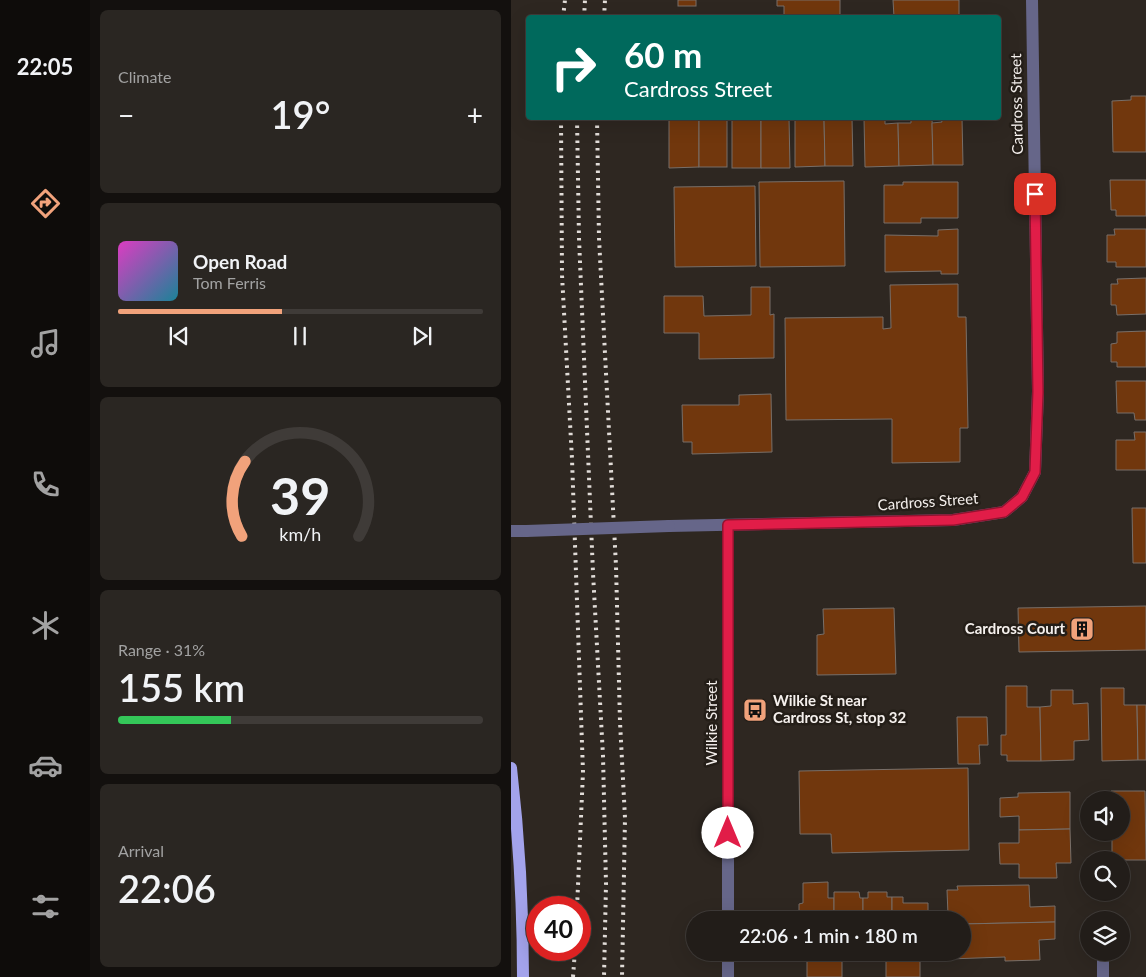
<!DOCTYPE html>
<html lang="en">
<head>
<meta charset="utf-8">
<style>
  :root { --surface:#221d19; --page:#2a2622; --text:#f1f3f6; --muted:#a2a2a2; --line:#3f3b38; --accent:#f1a27b }
  body { margin:0; font-family:Lato,sans-serif; background:var(--page); color:var(--text); height:100vh; display:flex; flex-direction:column; font-size:19px; white-space:nowrap }
  * { box-sizing:border-box; margin:0 }
  p { font-size:16px; color:var(--muted) }
  .icon { flex:none; width:28px; height:28px; fill:none; stroke:currentColor; stroke-width:2; stroke-linecap:round; stroke-linejoin:round }
  .map { position:relative; flex:1; overflow:hidden }
  .side { display:flex; flex-direction:column; gap:10px; padding:10px; background:#13100e; width:421px }
  .side>* { flex:none }
  .guide { position:absolute; left:15px; top:15px; width:475px; height:105px; border-radius:5px; box-shadow:0 5px 20px #0002,0 0 0 1px var(--line); background:#00695c; color:#fff; overflow:hidden }
  .controls { position:absolute; left:569px; top:791px; display:grid; gap:10px }
  .controls a { display:grid; place-items:center; width:50px; height:50px; border-radius:50%; background:var(--surface); box-shadow:0 5px 20px #0002,0 0 0 1px var(--line); font-size:25px }
  .speed { position:absolute; left:15px; top:896px; display:flex; gap:10px; font-size:25px; font-weight:700; text-align:center }
  .speed>* { display:grid; place-content:center; width:65px; height:65px; border-radius:50%; background:var(--surface); box-shadow:0 5px 20px #0002,0 0 0 1px var(--line); line-height:1 }
  .speed .limit { border:8px solid #d22; background:#fff; color:#111 }
  .pin { position:absolute; display:grid; place-items:center; width:42px; height:42px; color:#fff; margin:-21px; border-radius:10px; box-shadow:0 2px 8px #0006 }
  .me { position:absolute; width:55px; margin:-28px; rotate:0deg; stroke-linejoin:round; filter:drop-shadow(0 0 4px #0008) }
  .turn { display:flex; align-items:center; gap:18px; height:105px; padding:0 15px; font-size:22px }
  .turn .icon { width:65px; height:65px; stroke-width:2.5 }
  .turn b { display:block; font-size:35px; line-height:42px }
  .big { font-size:38px; font-weight:600; line-height:1.1 }
  .side .tile { flex:1; display:flex; flex-direction:column; justify-content:center; gap:8px; min-width:0; padding:0 18px; border-radius:8px; background:var(--page) }
  .side .dial { align-items:center; gap:0 }
  .dial svg { height:130px; overflow:visible; fill:none; stroke:var(--line); stroke-width:7; stroke-linecap:round; text-anchor:middle }
  .dial text { fill:var(--text); stroke:none }
  .song { display:flex; align-items:center; gap:15px }
  .cover { width:60px; height:60px; border-radius:8px; background:linear-gradient(135deg,hsl(310 70% 55%),hsl(190 70% 35%)) }
  .played { height:5px; border-radius:2px; background:linear-gradient(90deg,var(--accent) 45%,var(--line) 45%) }
  .keys { display:flex; justify-content:space-around; direction:ltr }
  .heat { display:flex; justify-content:space-between; align-items:center; font-size:28px; direction:ltr }
  .charge { height:8px; border-radius:4px; background:linear-gradient(90deg,#34c759 31%,var(--line) 0) }
  .trip { position:absolute; left:175px; top:911px; width:285px; height:50px; border-radius:25px; background:var(--surface); box-shadow:0 5px 20px #0002,0 0 0 1px var(--line); font-weight:600; line-height:50px; text-align:center }
  main { display:flex; flex:1; min-height:0 }
  .dock { display:flex; flex-direction:column; width:90px; justify-content:space-around; align-items:center; background:#0e0c0a; color:var(--muted) }
  .dock .icon { width:35px; height:35px }
  .dock .active { color:var(--accent) }
  .dock b { font-size:22px; color:var(--text) }
  .map>svg:first-child { display:block }
</style>
</head>
<body>
<main>
<nav class="dock">
<b>22:05</b>
<svg class="icon active" aria-label="directions" viewBox="0 0 24 24"><path d="M12 3l9 9-9 9-9-9zM9 14v-3h6M13 9l2 2-2 2"/></svg>
<svg class="icon" aria-label="music" viewBox="0 0 24 24"><path d="M9 18V5l10-2v13"/><circle cx="6" cy="18" r="3"/><circle cx="16" cy="16" r="3"/></svg>
<svg class="icon" aria-label="phone" viewBox="0 0 24 24"><path d="M5 4h4l2 5-3 2q2 4 5 5l2-3 5 2v4C11 20 4 13 5 4z"/></svg>
<svg class="icon" aria-label="climate" viewBox="0 0 24 24"><path d="M12 3v18M4 7l16 10M4 17L20 7"/></svg>
<svg class="icon" aria-label="car" viewBox="0 0 24 24"><path d="M5 17H2v-5l4-1 3-4h7l3 4 3 1v5h-3M9 17h6M6 11h13"/><circle cx="7" cy="17" r="2"/><circle cx="17" cy="17" r="2"/></svg>
<svg class="icon" aria-label="filters" viewBox="0 0 24 24"><path d="M4 7h16M4 17h16"/><circle cx="9" cy="7" r="2"/><circle cx="15" cy="17" r="2"/></svg>
</nav>
<section class="side">
<div class="tile"><p>Climate</p>
<div class="heat"><a>−</a><b class="big">19°</b><a>+</a></div>
</div>
<div class="tile">
<div class="song"><i class="cover"></i><div><b>Open Road</b><p>Tom Ferris</p></div></div>
<div class="played"></div>
<div class="keys"><svg class="icon" aria-label="previous" viewBox="0 0 24 24"><path d="M18 5L8 12l10 7zM5 5v14"/></svg><svg class="icon" aria-label="pause" viewBox="0 0 24 24"><path d="M8 5v14M16 5v14"/></svg><svg class="icon" aria-label="next" viewBox="0 0 24 24"><path d="M6 5l10 7-10 7zM19 5v14"/></svg></div>
</div>
<div class="tile dial"><svg viewBox="0 0 100 80">
<path d="M14 69A42 42 0 1 1 86 69"/>
<path d="M14 69A42 42 0 0 1 16 23" stroke="#f1a27b"/>
<text x="50" y="56" font-size="32" font-weight="700">39</text>
<text x="50" y="72" font-size="11">km/h</text>
</svg></div>
<div class="tile"><p>Range · 31%</p><b class="big">155 km</b><div class="charge"></div></div>
<div class="tile"><p>Arrival</p><b class="big">22:06</b></div>
</section>
<div class="map">
<svg width="635" height="977" viewBox="0 0 635 977">
  <rect width="100%" height="100%" fill="#2e2721"/>
  <g fill="#71370d" stroke="#786f69">
    <rect x="167" y="0" width="18" height="6"/>
    <polygon points="266,0 329,0 329,18 273,18 273,6 266,6"/>
    <polygon points="382,0 448,0 448,16 383,17"/>
    <polygon points="448,16 448,18 383,18 383,17"/>
    <polygon points="620,96 635,96 635,152 602,152 601,101 620,100"/>
    <polygon points="158,118 188,118 188,167 158,168"/>
    <rect x="188" y="118" width="28" height="49"/>
    <rect x="221" y="118" width="29" height="50"/>
    <polygon points="250,118 278,118 279,168 250,168"/>
    <polygon points="284,118 313,118 314,166 284,167"/>
    <polygon points="313,118 341,118 342,166 314,166"/>
    <polygon points="353,118 374,118 374,124 387,123 388,166 354,167"/>
    <polygon points="400,118 421,118 422,165 388,166 387,123 400,123"/>
    <polygon points="430,118 451,118 452,165 422,165 421,123 431,122"/>
    <polygon points="599,180 635,180 635,216 605,216 605,210 600,210"/>
    <polygon points="333,181 334,266 249,267 248,182"/>
    <polygon points="392,182 447,182 447,218 410,218 410,223 373,223 373,185 392,185"/>
    <polygon points="244,186 245,266 164,267 163,187"/>
    <polygon points="447,229 447,274 430,274 430,271 374,272 374,235 427,236 427,230"/>
    <polygon points="603,229 635,229 635,267 605,267 605,262 596,262 596,235 604,235"/>
    <polygon points="635,278 635,314 606,315 605,305 600,305 600,284 607,284 606,279"/>
    <polygon points="447,284 447,317 455,317 457,428 449,428 449,462 381,463 381,419 275,420 274,318 372,317 372,329 380,328 379,285"/>
    <polygon points="240,287 259,287 259,315 263,314 263,358 188,359 188,333 153,333 153,296 192,296 193,316 240,315"/>
    <polygon points="635,331 635,367 606,367 606,362 600,362 600,344 606,343 606,332"/>
    <polygon points="605,381 635,381 635,420 624,420 623,413 606,413"/>
    <polygon points="260,394 261,452 181,454 181,442 172,442 171,405 228,405 228,395"/>
    <polygon points="623,432 635,432 635,470 605,470 605,440 624,440"/>
    <polygon points="621,508 635,508 635,563 622,563"/>
    <polygon points="635,606 635,650 508,652 507,608"/>
    <polygon points="383,608 385,674 306,675 306,635 313,634 312,609"/>
    <polygon points="495,686 516,686 516,707 529,707 530,761 496,761 496,755 490,755 490,735 495,735"/>
    <polygon points="590,688 613,688 613,705 626,705 627,760 591,761"/>
    <polygon points="540,690 562,690 562,704 577,703 578,740 563,741 563,760 530,761 529,707 540,706"/>
    <polygon points="626,705 635,705 635,760 627,760"/>
    <polygon points="446,717 476,717 477,745 468,745 469,764 447,764"/>
    <polygon points="457,768 458,850 321,853 320,834 289,834 288,771"/>
    <polygon points="600,791 634,791 635,860 601,860 601,832 610,832 610,800 600,800"/>
    <polygon points="559,792 559,829 508,830 508,816 489,817 489,798 507,797 507,793"/>
    <polygon points="559,829 560,863 545,863 546,878 508,878 508,864 489,864 488,843 508,843 508,830"/>
    <polygon points="317,882 317,898 323,898 323,920 288,920 288,904 292,903 292,883"/>
    <polygon points="518,885 519,907 544,906 544,922 451,924 451,920 443,920 443,915 437,915 436,890 447,890 446,886"/>
    <polygon points="323,892 348,892 349,898 352,898 352,920 323,920"/>
    <polygon points="357,892 376,892 376,897 381,897 381,920 352,920 352,898 357,898"/>
    <polygon points="381,897 392,897 392,903 417,903 417,920 381,920"/>
    <polygon points="544,922 544,939 528,940 529,960 494,961 494,957 438,959 438,952 451,952 451,924"/>
    <polygon points="296,952 324,952 324,956 331,957 331,977 296,977"/>
    <polygon points="324,952 347,952 346,956 324,956"/>
    <rect x="355" y="952" width="26" height="4"/>
    <polygon points="381,952 417,952 417,955 409,955 409,977 375,977 375,956 381,956"/>
  </g>
  <g fill="none" stroke-linecap="round" stroke-linejoin="round">
    <g stroke="#666689" stroke-width="12">
      <polyline points="217,525 217,920"/>
      <polyline points="158,526 442,520 493,512 511,497 524,472 527,391 521,0"/>
      <polyline points="0,531 15,531"/>
      <polyline points="592,952 592,977"/>
      <polyline points="217,977 217,952"/>
    </g>
    <path stroke="#a3a3eb" stroke-width="12" d="M0,768c8,69 12,139 12,209"/>
    <g stroke="#e1dcd8" stroke-width="4" stroke-dasharray="2.5 5" stroke-linecap="butt">
      <polyline points="52,18 54,0"/>
      <polyline points="73,18 74,0"/>
      <polyline points="93,18 94,0"/>
      <polyline points="50,118 51,275 61,459 72,772 66,908"/>
      <polyline points="66,118 68,238 82,573 92,756 95,884 93,977"/>
      <polyline points="86,118 88,238 105,566 109,722 114,818 111,977"/>
      <polyline points="62,977 64,950"/>
    </g>
    <polyline stroke="#666689" stroke-width="12" points="15,531 158,526"/>
  </g>
  <g fill="none" stroke-linecap="round" stroke-linejoin="round">
    <g stroke="#92132f" stroke-width="12">
      <polyline id="route" points="217,833 217,525 442,520 493,512 511,497 524,472 527,392 524,194"/>
    </g>
    <use href="#route" stroke="#e11d48" stroke-width="9"/>
  </g>
  <defs>
    <g id="building-square" transform="scale(1.25)"><rect x="-9" y="-9" width="18" height="18" rx="4" fill="#f1a27b" stroke="#241e18"/><path d="M-4-6H4V6H1V3H-1V6H-4ZM-2.5-4.3h1.7v1.8h-1.7ZM.8-4.3h1.7v1.8H.8ZM-2.5-1h1.7V.8h-1.7ZM.8-1h1.7V.8H.8Z" fill="#111"/></g>
    <g id="bus-square" transform="scale(1.25)"><rect x="-9" y="-9" width="18" height="18" rx="4" fill="#f1a27b" stroke="#241e18"/><path d="M-5-6H5V4H4V6H2V4H-2V6H-4V4H-5ZM-3.5-4V0h7V-4ZM-3.5 1.2v1.5H-2V1.2ZM2 1.2v1.5H3.5V1.2Z" fill="#111"/></g>
  </defs>
  <g fill-rule="evenodd">
    <use href="#building-square" x="571" y="629"/>
    <use href="#bus-square" x="244" y="710"/>
  </g>
  <g text-anchor="middle" stroke-width="5" stroke-linejoin="round" paint-order="stroke">
    <g font-size="15" fill="#f5f0ed" stroke="#241e18">
      <text transform="translate(506 104) rotate(-91)" y="5">Cardross Street</text>
      <text transform="translate(417 502) rotate(-4)" y="5">Cardross Street</text>
      <text transform="translate(201 723) rotate(-90)" y="5">Wilkie Street</text>
    </g>
    <g font-size="15" font-weight="bold" fill="#f5f0ed" stroke="#241e18" text-anchor="end">
      <text x="554" y="634">Cardross Court</text>
      <text x="262" y="706" text-anchor="start">Wilkie St near<tspan x="262" dy="17">Cardross St, stop 32</tspan></text>
    </g>
  </g>
</svg>
<div class="controls">
<a><svg class="icon" aria-label="sound" viewBox="0 0 24 24"><path d="M4 9h4l5-4v14l-5-4H4zM17 9q2 3 0 6"/></svg></a>
<a><svg class="icon" aria-label="search" viewBox="0 0 24 24"><circle cx="10" cy="10" r="6"/><path d="M15 15l6 6"/></svg></a>
<a><svg class="icon" aria-label="layers" viewBox="0 0 24 24"><path d="M12 4l9 5-9 5-9-5zM3 14l9 5 9-5"/></svg></a>
</div>
<div class="speed"><div class="limit">40</div></div>
<div class="pin" style="left:524px;top:194px;background:#d93025"><svg class="icon" aria-label="arrive" viewBox="0 0 24 24"><path d="M6 21V4h12l-3 4 3 4H6"/></svg></div>
<svg class="me" style="left:217px;top:833px" viewBox="-20 -20 40 40"><circle r="19" fill="#fff"/><path d="M0-13L10 11 0 6-10 11z" fill="#e11d48"/></svg>
<div class="trip">22:06 · 1 min · 180 m</div>
<div class="guide">
<div class="turn"><svg class="icon" aria-label="right" viewBox="0 0 24 24"><path d="M7 20v-9h11M14 6l5 5-5 5"/></svg><div><b>60 m</b>Cardross Street</div></div>
</div>
</div>
</main>
</body>
</html>
